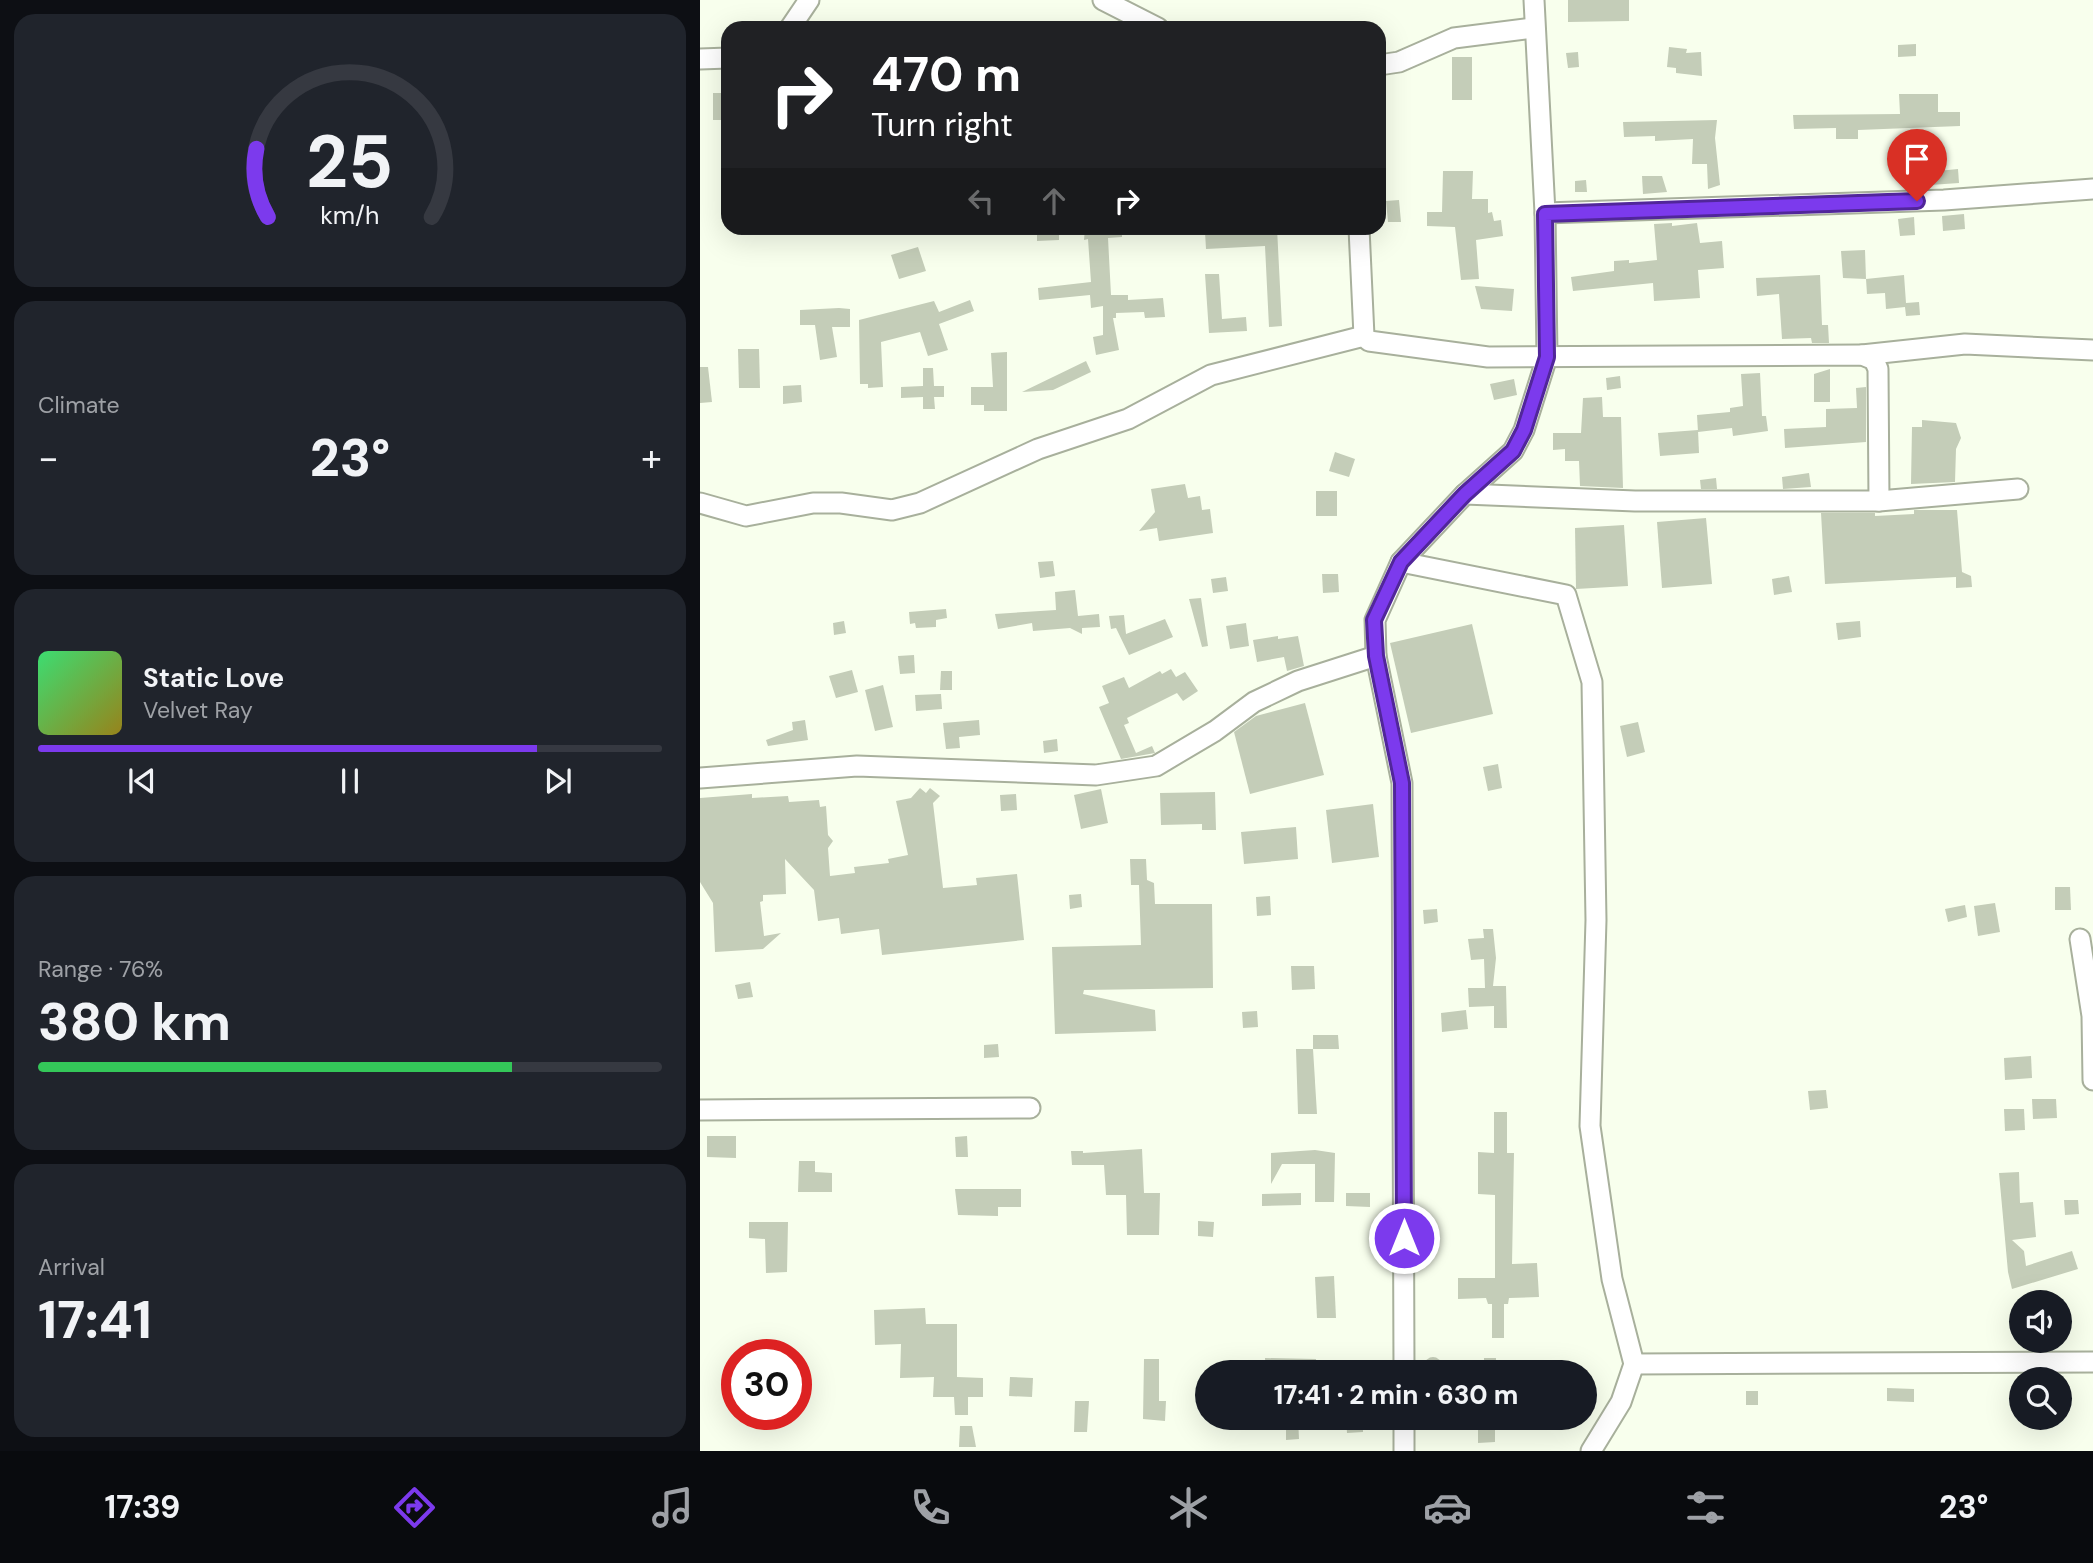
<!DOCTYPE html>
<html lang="en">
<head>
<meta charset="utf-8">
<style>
  :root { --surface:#171b24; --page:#20242c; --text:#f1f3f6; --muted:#9ea1a6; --line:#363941; --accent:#7c3aed }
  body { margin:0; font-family:"DM Sans",sans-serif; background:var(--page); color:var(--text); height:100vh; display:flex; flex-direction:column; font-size:26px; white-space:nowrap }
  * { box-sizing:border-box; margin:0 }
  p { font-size:23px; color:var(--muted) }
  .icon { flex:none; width:38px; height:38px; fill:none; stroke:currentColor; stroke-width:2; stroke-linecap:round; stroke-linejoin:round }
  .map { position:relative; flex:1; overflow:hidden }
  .details { display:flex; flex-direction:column; gap:14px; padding:14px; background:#0d0f14; width:700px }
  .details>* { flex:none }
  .banner { position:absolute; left:21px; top:21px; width:665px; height:214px; border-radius:21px; box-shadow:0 7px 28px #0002; background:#202124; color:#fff; overflow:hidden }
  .buttons { position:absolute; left:1309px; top:1290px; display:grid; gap:14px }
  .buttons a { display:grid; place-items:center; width:63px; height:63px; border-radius:50%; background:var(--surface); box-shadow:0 7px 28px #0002; font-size:35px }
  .speed { position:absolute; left:21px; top:1339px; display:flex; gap:14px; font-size:35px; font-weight:700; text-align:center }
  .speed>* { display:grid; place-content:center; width:91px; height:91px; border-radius:50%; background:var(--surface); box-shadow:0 7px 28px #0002; line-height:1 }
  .speed .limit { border:10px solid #d22; background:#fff; color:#111 }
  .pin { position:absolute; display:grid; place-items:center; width:60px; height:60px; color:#fff; margin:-72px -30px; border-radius:50% 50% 50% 0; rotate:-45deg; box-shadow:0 0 7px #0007 }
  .pin .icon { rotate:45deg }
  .me { position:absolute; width:77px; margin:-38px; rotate:0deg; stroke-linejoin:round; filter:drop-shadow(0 0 5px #0008) }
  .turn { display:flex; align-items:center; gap:24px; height:147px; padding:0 35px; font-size:32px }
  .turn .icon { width:91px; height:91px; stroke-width:2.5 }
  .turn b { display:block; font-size:49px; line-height:60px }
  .lanes { display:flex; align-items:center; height:66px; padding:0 35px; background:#0003; justify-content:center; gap:35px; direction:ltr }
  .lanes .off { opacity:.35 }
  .big { font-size:52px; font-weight:800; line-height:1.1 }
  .details .card { flex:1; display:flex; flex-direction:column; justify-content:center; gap:10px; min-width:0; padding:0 24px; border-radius:21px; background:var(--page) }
  .details .dial { align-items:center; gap:0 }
  .dial svg { height:182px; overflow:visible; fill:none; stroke:var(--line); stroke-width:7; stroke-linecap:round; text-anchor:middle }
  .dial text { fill:var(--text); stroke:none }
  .song { display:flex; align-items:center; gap:21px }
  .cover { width:84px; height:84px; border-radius:10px; background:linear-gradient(135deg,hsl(140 70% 55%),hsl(50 70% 35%)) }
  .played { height:7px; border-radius:4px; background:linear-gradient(90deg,var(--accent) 80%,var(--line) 80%) }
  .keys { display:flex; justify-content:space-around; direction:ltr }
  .heat { display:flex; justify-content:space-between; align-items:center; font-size:38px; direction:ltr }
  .charge { height:10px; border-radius:5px; background:linear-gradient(90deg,#34c759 76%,var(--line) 0) }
  .trip { position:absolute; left:495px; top:1360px; width:402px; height:70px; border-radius:35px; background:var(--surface); box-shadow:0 7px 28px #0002; font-weight:800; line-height:70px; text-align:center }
  .tabs { display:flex; height:112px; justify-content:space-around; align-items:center; background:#090b0e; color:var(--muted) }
  .tabs .icon { width:49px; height:49px }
  .tabs .on { color:var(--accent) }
  .tabs b { font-size:32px; color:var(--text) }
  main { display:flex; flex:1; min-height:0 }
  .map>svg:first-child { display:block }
</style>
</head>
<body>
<main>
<section class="details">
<div class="card dial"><svg viewBox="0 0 100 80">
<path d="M14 69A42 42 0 1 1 86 69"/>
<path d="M14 69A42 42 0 0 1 9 39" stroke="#7c3aed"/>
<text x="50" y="56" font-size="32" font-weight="700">25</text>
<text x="50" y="72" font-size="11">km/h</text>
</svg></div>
<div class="card"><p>Climate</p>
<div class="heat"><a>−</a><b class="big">23°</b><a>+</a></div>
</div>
<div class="card">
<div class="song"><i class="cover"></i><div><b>Static Love</b><p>Velvet Ray</p></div></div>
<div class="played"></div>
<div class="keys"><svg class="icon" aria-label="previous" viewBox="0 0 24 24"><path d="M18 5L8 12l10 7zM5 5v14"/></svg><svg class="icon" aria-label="pause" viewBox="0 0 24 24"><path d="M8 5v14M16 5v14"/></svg><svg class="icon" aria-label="next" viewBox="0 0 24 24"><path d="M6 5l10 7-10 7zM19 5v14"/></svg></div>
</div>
<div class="card"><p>Range · 76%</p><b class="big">380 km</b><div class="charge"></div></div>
<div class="card"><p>Arrival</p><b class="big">17:41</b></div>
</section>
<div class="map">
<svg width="1393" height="1451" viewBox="0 0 1393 1451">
  <rect width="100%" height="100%" fill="#f8ffed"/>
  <g fill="#c4cdb8">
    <polygon points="868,0 929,0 929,21 868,22"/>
    <polygon points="1216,44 1216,56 1198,57 1198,45"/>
    <polygon points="969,47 987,49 986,53 1001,52 1002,76 976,73 976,68 967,67"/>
    <polygon points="878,52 879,67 868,68 866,53"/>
    <rect x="752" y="57" width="20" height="43"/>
    <rect x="13" y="93" width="15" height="27"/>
    <polygon points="1199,94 1238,94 1238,112 1260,112 1260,126 1158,130 1158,139 1136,139 1136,128 1094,129 1093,115 1200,114"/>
    <polygon points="1017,120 1015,138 1020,185 1008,189 1007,164 992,164 993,139 955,141 955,136 924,137 923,122"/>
    <polygon points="1258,169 1259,183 1230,185 1228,172"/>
    <polygon points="743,171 773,171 772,199 788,199 788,213 792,212 794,221 801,220 803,236 776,240 779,279 761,280 755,227 727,226 727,212 742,212"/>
    <polygon points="942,176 962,176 967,192 943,194"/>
    <polygon points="886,180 887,192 875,192 875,181"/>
    <polygon points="699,200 701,222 688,222 686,201"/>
    <polygon points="1264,214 1265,229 1243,231 1242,216"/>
    <polygon points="1214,217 1215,235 1200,236 1198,219"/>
    <polygon points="972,223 972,226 997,223 1000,243 1022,241 1024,268 998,270 1000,298 954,301 953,283 873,291 871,277 914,271 914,261 929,260 929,263 957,260 954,224"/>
    <polygon points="337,228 359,228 359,240 337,241"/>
    <polygon points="385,228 422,228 422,237 408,238 411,295 428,295 428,300 463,298 465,317 445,318 444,312 416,313 416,318 413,318 419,350 396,355 393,337 403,335 403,306 391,308 390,295 339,300 338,288 391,282 388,239 384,240"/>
    <polygon points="554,228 577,228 582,326 569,327 565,246 506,249 505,232 554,230"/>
    <polygon points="218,247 226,271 199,279 191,255"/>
    <polygon points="1165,250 1166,279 1204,275 1206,303 1219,302 1220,315 1206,316 1205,307 1186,309 1185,293 1167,294 1166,279 1143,278 1141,251"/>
    <polygon points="505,274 519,274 522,319 546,317 547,331 509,333"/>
    <polygon points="1120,275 1122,325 1128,325 1129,343 1112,343 1111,338 1082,339 1079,294 1057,296 1056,278"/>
    <polygon points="775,286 814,289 812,311 781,309"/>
    <polygon points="270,300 274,311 239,324 248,350 228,356 220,332 181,342 183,387 168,388 168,384 160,384 159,320 234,301 239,312"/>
    <polygon points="139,308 150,309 150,327 132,327 137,357 120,360 115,325 100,325 100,310"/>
    <polygon points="38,349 59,349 60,388 39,388"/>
    <polygon points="307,352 307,411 284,411 284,405 271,405 271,387 293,387 291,353"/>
    <polygon points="386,361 391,372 353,390 322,392"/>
    <polygon points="0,367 8,367 12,402 0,403"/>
    <polygon points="223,368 233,368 234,386 244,386 244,397 234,397 235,409 223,409 223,397 201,398 201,387 223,386"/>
    <polygon points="1130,369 1130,402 1114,402 1114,374"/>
    <polygon points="1060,373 1062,416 1066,416 1068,431 1033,436 1032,428 998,432 997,415 1030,412 1030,408 1043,406 1041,374"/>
    <polygon points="920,376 921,388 907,390 906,378"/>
    <polygon points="814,379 817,395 794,400 790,384"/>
    <polygon points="101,385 102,402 83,404 83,386"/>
    <polygon points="1166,387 1166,442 1085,448 1084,429 1126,427 1126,409 1157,408 1156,388"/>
    <polygon points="902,397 903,417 921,417 923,488 880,486 879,461 865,461 865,449 853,450 853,433 881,433 883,398"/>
    <polygon points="1222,420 1256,423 1261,438 1256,449 1255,482 1211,484 1212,427 1222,427"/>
    <polygon points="998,430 999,453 960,456 958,433"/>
    <polygon points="635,452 655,459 649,477 629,471"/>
    <polygon points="1109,473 1111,487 1083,489 1082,477"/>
    <polygon points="1016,478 1017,489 1001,489 1000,480"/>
    <polygon points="485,484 488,498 500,496 502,510 510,509 513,533 459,541 457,528 439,531 455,512 451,489"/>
    <rect x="616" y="491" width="21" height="25"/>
    <polygon points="1214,510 1257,510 1262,572 1271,576 1272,587 1256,588 1256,577 1125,584 1121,513 1175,513 1175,516 1214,514"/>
    <polygon points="1006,518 1012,584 962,588 957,522"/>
    <polygon points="924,525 928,586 876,589 875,528"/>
    <polygon points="353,561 355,576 340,578 338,562"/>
    <polygon points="622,574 638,574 639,592 623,593"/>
    <polygon points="1089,576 1092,592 1074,595 1072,579"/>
    <polygon points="526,577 528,591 513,593 511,579"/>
    <polygon points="375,590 378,616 399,614 400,627 382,628 382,634 370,628 333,631 332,623 298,629 295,614 356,610 355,592"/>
    <polygon points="501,598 508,646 502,647 489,599"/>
    <polygon points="246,609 247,618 236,620 236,627 216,628 215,623 210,624 209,612"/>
    <polygon points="424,615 426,634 465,619 473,637 429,655 416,628 411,629 409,616"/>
    <polygon points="144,621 146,633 134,635 133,623"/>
    <polygon points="1160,621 1161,637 1138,640 1136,623"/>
    <polygon points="546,623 549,646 530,649 526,626"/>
    <polygon points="772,624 793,714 711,733 690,643"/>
    <polygon points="578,636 578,639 598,636 604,666 587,671 584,657 557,662 553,640"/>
    <polygon points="214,655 215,673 200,674 198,656"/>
    <polygon points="471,669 476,677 485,672 498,691 483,701 477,693 427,718 429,723 424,725 436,753 452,746 455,753 421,759 399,707 409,703 402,686 424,677 429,688 460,671 462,674"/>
    <polygon points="152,670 158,692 136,698 129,676"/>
    <polygon points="241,671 252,671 252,690 240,690"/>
    <polygon points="183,685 193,727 175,731 165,690"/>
    <polygon points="241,694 242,709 216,711 215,695"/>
    <polygon points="605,703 624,775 550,794 534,732 556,716"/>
    <polygon points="105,720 108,740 68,746 66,740 93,730 92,722"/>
    <polygon points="279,720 280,735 259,737 260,748 246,749 243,723"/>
    <polygon points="938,722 945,752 927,757 920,726"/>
    <polygon points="357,739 358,751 344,753 343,741"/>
    <polygon points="798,764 802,788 788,791 783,767"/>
    <polygon points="220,788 226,793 230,788 240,796 233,803 243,888 277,885 276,878 317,874 324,940 182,955 179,929 141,934 139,918 118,921 114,890 85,859 86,894 63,895 63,901 60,902 64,936 81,933 63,949 15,952 13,903 0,882 0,798 52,794 52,798 88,796 89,802 119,800 120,807 126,806 128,835 133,841 128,848 130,876 155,873 154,867 189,863 188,859 208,855 196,801 211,798"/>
    <polygon points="401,789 408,823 381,829 374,795"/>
    <polygon points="515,792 516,830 502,830 502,824 461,825 460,793"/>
    <polygon points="316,794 317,810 301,811 300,795"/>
    <polygon points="673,804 679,857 632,863 626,810"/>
    <polygon points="596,827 598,859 544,864 541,832"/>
    <polygon points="430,859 446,859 447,880 454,883 455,904 512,904 513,988 384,990 383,994 455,1010 456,1031 355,1034 352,947 441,945 439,885 431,885"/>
    <polygon points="1355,887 1370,887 1371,910 1355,910"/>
    <polygon points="381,894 382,907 370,909 369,895"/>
    <polygon points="570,896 571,915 557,916 556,897"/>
    <polygon points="1295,903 1300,932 1278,936 1274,906"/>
    <polygon points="1265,905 1267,917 1248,922 1245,909"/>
    <polygon points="737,909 738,922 724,924 723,910"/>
    <polygon points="783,929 793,929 796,958 793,986 806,986 807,1028 794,1028 794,1006 769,1007 768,988 785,988 784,959 771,960 768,939 784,938"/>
    <polygon points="591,966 614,966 615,989 592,990"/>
    <polygon points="50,982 53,997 38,999 35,985"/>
    <polygon points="766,1010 768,1029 742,1032 741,1013"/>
    <polygon points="557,1011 558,1027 543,1028 542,1012"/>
    <polygon points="613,1035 638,1035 639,1049 613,1049"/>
    <polygon points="298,1044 299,1057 284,1058 284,1045"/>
    <polygon points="596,1049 613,1049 617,1114 598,1114"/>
    <polygon points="1331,1056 1332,1078 1305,1080 1304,1058"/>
    <polygon points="1126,1090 1128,1108 1110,1110 1108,1091"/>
    <polygon points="1332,1099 1356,1099 1357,1118 1333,1119"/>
    <polygon points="1304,1109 1324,1109 1325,1130 1305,1131"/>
    <polygon points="794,1112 807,1112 807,1153 814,1153 812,1264 837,1263 839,1297 809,1298 808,1304 804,1304 804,1338 792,1338 792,1304 788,1304 786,1298 758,1299 758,1278 795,1278 795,1195 778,1194 778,1152 794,1153"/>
    <polygon points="7,1136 36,1136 36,1158 7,1157"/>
    <polygon points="267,1136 268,1157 256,1157 255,1137"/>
    <polygon points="442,1149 444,1193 460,1193 459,1235 427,1235 426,1195 406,1195 404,1165 372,1165 371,1151 383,1151 383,1153"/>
    <polygon points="615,1150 635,1153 634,1202 615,1202 615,1164 582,1164 571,1184 571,1153"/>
    <polygon points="99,1161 115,1161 115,1172 132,1173 132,1192 98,1192"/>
    <polygon points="1319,1172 1320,1203 1333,1202 1336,1237 1312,1240 1324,1251 1326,1266 1372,1251 1378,1269 1312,1289 1308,1272 1299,1173"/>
    <polygon points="255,1189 321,1189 321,1207 298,1207 298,1216 258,1215"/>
    <polygon points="601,1193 601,1205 562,1206 562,1194"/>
    <polygon points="646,1193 670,1193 670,1207 646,1206"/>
    <polygon points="1364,1200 1378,1200 1379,1214 1365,1215"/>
    <polygon points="498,1221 514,1222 513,1237 498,1236"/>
    <polygon points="49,1222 88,1222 87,1272 66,1273 65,1239 49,1238"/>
    <polygon points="634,1276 636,1318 617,1318 615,1277"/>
    <polygon points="225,1308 226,1324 257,1324 257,1377 283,1378 283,1397 268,1397 268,1415 255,1415 254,1397 233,1397 234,1377 200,1378 201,1344 175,1345 174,1310"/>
    <circle cx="733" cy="1365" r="8"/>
    <polygon points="565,1358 616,1359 616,1371 566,1372"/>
    <rect x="784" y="1358" width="12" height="14"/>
    <polygon points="444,1359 459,1359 459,1401 466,1401 465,1421 443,1419"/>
    <polygon points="310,1377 333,1378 332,1397 309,1396"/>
    <polygon points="1187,1388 1214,1389 1214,1402 1187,1401"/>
    <rect x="1046" y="1391" width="12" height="14"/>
    <polygon points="375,1401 389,1401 387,1432 374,1432"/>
    <polygon points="586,1418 598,1418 599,1439 586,1440"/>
    <polygon points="646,1418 663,1418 663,1432 647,1433"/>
    <polygon points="778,1418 795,1418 795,1442 778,1443"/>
    <polygon points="260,1426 272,1426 276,1447 259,1447"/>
  </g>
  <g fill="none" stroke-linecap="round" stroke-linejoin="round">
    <g stroke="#a8b09c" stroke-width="23">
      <g id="minor">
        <polyline points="403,0 458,28"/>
        <polyline points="90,28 109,0"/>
        <polyline points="0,59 28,58"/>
        <polyline points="679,65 699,62 754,38 833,28"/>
        <polyline points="845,213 1244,200 1393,189"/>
        <polyline points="659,228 664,336"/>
        <polyline points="1162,355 1265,344 1393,350"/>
        <polyline points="765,494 935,501 1179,501 1318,489"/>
        <polyline points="0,503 46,516 113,503 141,503 192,510 220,503 338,449 428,419 511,375 664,336 669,341 788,357 1162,355 1174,360 1178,369 1179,501"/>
        <polyline points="701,562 866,595 892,682 896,920 890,1126 912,1279 934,1364 921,1402 891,1451"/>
        <polyline points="0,778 157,766 396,775 456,766 515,731 554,702 598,681 676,656"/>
        <polyline points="1380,939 1392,1016 1393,1080"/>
        <polyline points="0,1110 330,1108"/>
        <polyline points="934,1364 1393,1362"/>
        <polyline points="704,1372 702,783 676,656 675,620 701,562 765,494 813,451 824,430 847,357 845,213 834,0"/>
        <polyline points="704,1418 704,1451"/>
      </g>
    </g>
    <use href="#minor" stroke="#fff" stroke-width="19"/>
  </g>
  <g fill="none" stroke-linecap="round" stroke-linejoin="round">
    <g stroke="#51269a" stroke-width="18">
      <polyline id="route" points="704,1238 702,783 676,656 674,620 701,562 765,494 813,451 824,430 847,357 845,214 1217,201"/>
    </g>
    <use href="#route" stroke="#7c3aed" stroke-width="12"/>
  </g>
</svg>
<div class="buttons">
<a><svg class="icon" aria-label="sound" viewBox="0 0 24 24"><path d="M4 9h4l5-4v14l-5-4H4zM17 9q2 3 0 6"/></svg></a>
<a><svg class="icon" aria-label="search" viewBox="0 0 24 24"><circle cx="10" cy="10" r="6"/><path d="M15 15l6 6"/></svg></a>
</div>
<div class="speed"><div class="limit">30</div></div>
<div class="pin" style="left:1217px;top:201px;background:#d93025"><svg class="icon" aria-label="arrive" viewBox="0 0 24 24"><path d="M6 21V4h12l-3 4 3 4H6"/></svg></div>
<svg class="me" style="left:704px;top:1238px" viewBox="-20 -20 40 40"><circle r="17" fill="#7c3aed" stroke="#fff" stroke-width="3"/><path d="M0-11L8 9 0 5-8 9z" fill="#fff"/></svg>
<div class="trip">17:41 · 2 min · 630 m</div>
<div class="banner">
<div class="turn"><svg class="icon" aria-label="right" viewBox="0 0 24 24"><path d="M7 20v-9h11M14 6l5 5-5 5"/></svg><div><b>470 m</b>Turn right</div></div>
<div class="lanes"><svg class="icon off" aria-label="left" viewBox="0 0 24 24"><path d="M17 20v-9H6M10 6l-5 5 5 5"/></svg><svg class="icon off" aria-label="ahead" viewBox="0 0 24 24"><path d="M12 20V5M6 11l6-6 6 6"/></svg><svg class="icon" aria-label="right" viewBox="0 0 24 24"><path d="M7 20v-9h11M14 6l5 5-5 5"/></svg></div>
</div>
</div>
</main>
<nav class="tabs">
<b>17:39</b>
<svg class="icon on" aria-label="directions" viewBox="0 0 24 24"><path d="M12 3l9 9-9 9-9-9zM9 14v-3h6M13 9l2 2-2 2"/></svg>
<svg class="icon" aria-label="music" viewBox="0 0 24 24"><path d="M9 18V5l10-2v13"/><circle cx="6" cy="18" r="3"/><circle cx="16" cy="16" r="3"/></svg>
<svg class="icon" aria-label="phone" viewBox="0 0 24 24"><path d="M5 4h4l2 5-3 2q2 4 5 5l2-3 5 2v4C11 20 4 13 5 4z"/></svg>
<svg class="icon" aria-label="climate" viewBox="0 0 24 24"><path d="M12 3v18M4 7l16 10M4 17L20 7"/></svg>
<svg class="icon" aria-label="car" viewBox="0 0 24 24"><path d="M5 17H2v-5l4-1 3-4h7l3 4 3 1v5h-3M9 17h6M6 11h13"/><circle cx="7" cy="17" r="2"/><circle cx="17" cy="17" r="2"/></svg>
<svg class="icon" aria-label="filters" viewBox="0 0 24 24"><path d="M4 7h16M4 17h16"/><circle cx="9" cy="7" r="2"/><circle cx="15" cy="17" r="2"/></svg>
<b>23°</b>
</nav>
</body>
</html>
